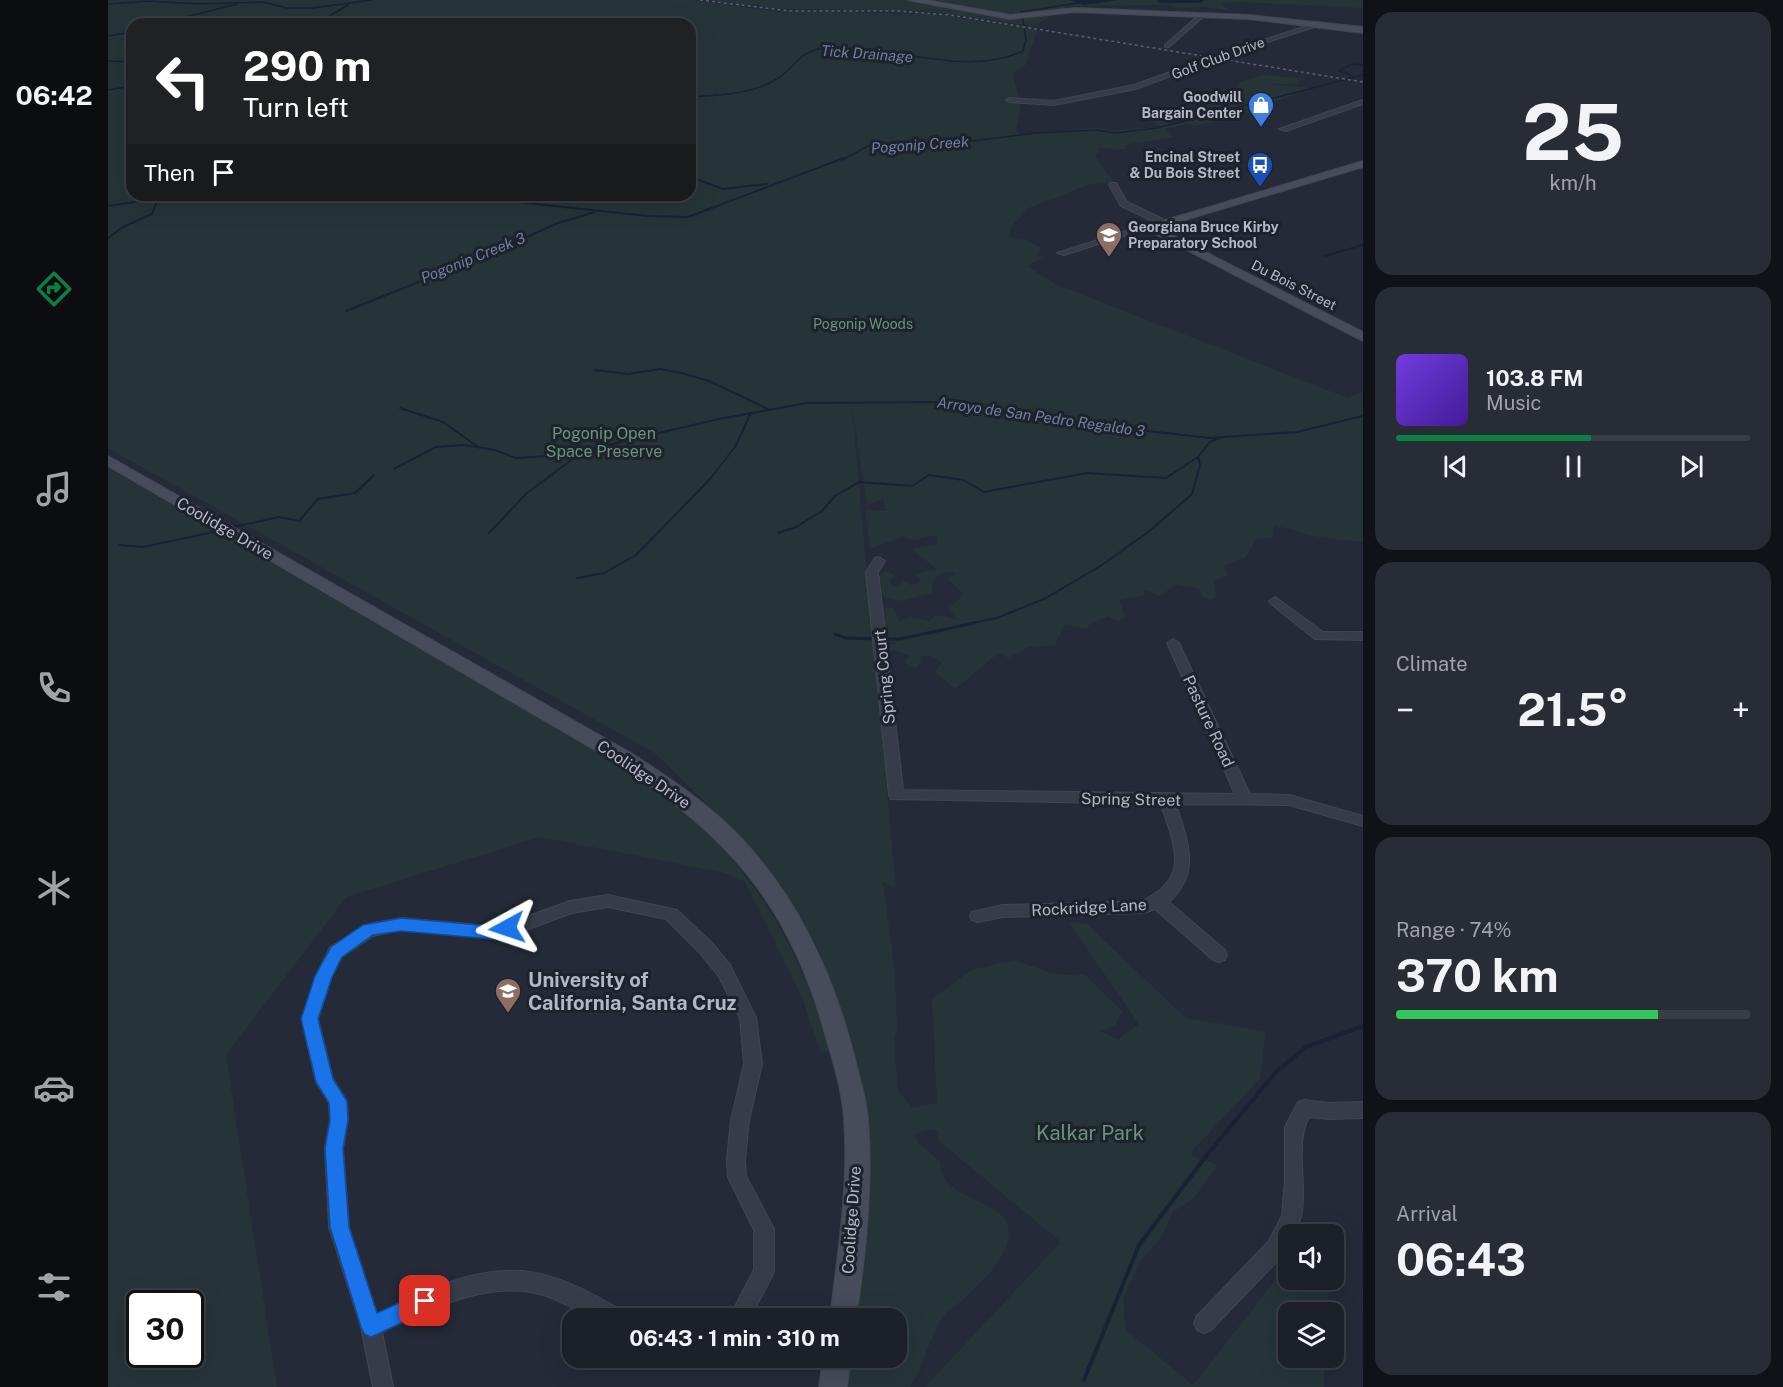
<!DOCTYPE html>
<html lang="en">
<head>
<meta charset="utf-8">
<style>
  :root { --surface:#1b2029; --page:#282d35; --text:#f1f3f6; --muted:#a0a3a8; --line:#393e46; --accent:#0b8043 }
  body { margin:0; font-family:"Public Sans",sans-serif; background:var(--page); color:var(--text); height:100vh; display:flex; flex-direction:column; font-size:22px; white-space:nowrap }
  * { box-sizing:border-box; margin:0 }
  p { font-size:20px; color:var(--muted) }
  .icon { flex:none; width:33px; height:33px; fill:none; stroke:currentColor; stroke-width:2; stroke-linecap:round; stroke-linejoin:round }
  .map { position:relative; flex:1; overflow:hidden }
  .sheet { display:flex; flex-direction:column; gap:12px; padding:12px; background:#0f1217; width:420px }
  .sheet>* { flex:none }
  .banner { position:absolute; left:18px; top:18px; width:570px; height:183px; border-radius:18px; box-shadow:0 6px 24px #0002,0 0 0 2px var(--line); background:#202124; color:#fff; overflow:hidden }
  .controls { position:absolute; left:1170px; top:1224px; display:grid; gap:12px }
  .controls a { display:grid; place-items:center; width:66px; height:66px; border-radius:12px; background:var(--surface); box-shadow:0 6px 24px #0002,0 0 0 2px var(--line); font-size:30px }
  .speed { position:absolute; left:18px; top:1290px; display:flex; gap:12px; font-size:30px; font-weight:700; text-align:center }
  .speed>* { display:grid; place-content:center; width:78px; height:78px; border-radius:50%; background:var(--surface); box-shadow:0 6px 24px #0002,0 0 0 2px var(--line); line-height:1 }
  .speed .limit { border:3px solid #111; border-radius:9px; background:#fff; color:#111 }
  .pin { position:absolute; display:grid; place-items:center; width:51px; height:51px; color:#fff; margin:-26px; border-radius:12px; box-shadow:0 3px 9px #0006 }
  .me { position:absolute; width:66px; margin:-33px; rotate:265deg; stroke-linejoin:round; filter:drop-shadow(0 0 4px #0008) }
  .turn { display:flex; align-items:center; gap:21px; height:126px; padding:0 18px; font-size:27px }
  .turn .icon { width:78px; height:78px; stroke-width:2.5 }
  .turn b { display:block; font-size:42px; line-height:51px }
  .then { display:flex; align-items:center; height:57px; padding:0 18px; background:#0003; gap:12px; font-size:22px }
  .big { font-size:45px; font-weight:700; line-height:1.1 }
  .sheet .tile { flex:1; display:flex; flex-direction:column; justify-content:center; gap:9px; min-width:0; padding:0 21px; border-radius:18px; background:var(--page) }
  .sheet .dial { align-items:center; gap:0 }
  .dial b { font-size:78px; line-height:1 }
  .song { display:flex; align-items:center; gap:18px }
  .cover { width:72px; height:72px; border-radius:9px; background:linear-gradient(135deg,hsl(260 70% 55%),hsl(260 70% 35%)) }
  .played { height:6px; border-radius:3px; background:linear-gradient(90deg,var(--accent) 55%,var(--line) 55%) }
  .keys { display:flex; justify-content:space-around; direction:ltr }
  .heat { display:flex; justify-content:space-between; align-items:center; font-size:33px; direction:ltr }
  .charge { height:9px; border-radius:4px; background:linear-gradient(90deg,#34c759 74%,var(--line) 0) }
  .trip { position:absolute; left:454px; top:1308px; width:345px; height:60px; border-radius:18px; background:var(--surface); box-shadow:0 6px 24px #0002,0 0 0 2px var(--line); font-weight:700; line-height:60px; text-align:center }
  main { display:flex; flex:1; min-height:0 }
  .dock { display:flex; flex-direction:column; width:108px; justify-content:space-around; align-items:center; background:#0b0d10; color:var(--muted) }
  .dock .icon { width:42px; height:42px }
  .dock .on { color:var(--accent) }
  .dock b { font-size:27px; color:var(--text) }
  .map>svg:first-child { display:block }
</style>
</head>
<body>
<main>
<nav class="dock">
<b>06:42</b>
<svg class="icon on" aria-label="directions" viewBox="0 0 24 24"><path d="M12 3l9 9-9 9-9-9zM9 14v-3h6M13 9l2 2-2 2"/></svg>
<svg class="icon" aria-label="music" viewBox="0 0 24 24"><path d="M9 18V5l10-2v13"/><circle cx="6" cy="18" r="3"/><circle cx="16" cy="16" r="3"/></svg>
<svg class="icon" aria-label="phone" viewBox="0 0 24 24"><path d="M5 4h4l2 5-3 2q2 4 5 5l2-3 5 2v4C11 20 4 13 5 4z"/></svg>
<svg class="icon" aria-label="climate" viewBox="0 0 24 24"><path d="M12 3v18M4 7l16 10M4 17L20 7"/></svg>
<svg class="icon" aria-label="car" viewBox="0 0 24 24"><path d="M5 17H2v-5l4-1 3-4h7l3 4 3 1v5h-3M9 17h6M6 11h13"/><circle cx="7" cy="17" r="2"/><circle cx="17" cy="17" r="2"/></svg>
<svg class="icon" aria-label="filters" viewBox="0 0 24 24"><path d="M4 7h16M4 17h16"/><circle cx="9" cy="7" r="2"/><circle cx="15" cy="17" r="2"/></svg>
</nav>
<div class="map">
<svg width="1255" height="1387" viewBox="0 0 1255 1387">
  <rect width="100%" height="100%" fill="#242a37"/>
  <g fill="#263438" fill-rule="evenodd">
    <path d="M0,0h584l79,11 163,3 103,16 -12,36 -7,2 -5,6 8,34 -5,22 3,4 77,-6 24,3 -1,-1 37,-3 5,-1 -10,-6 16,-1 4,5 6,-1 -2,-5h13l22,-9 -6,-3 15,-13 21,-3 -3,-2 2,-6 25,-7 44,4 -9,2 -1,3h-28l40,4 -76,30 -39,8 -8,-2 -22,5 8,8 -43,7 -5,2v3l-26,-1 1,4 -4,3 1,4 17,23 -24,2 -66,26 5,-1 -17,16 -4,12 16,2 17,8 -5,9 8,1 -17,9 28,18 293,114 15,-7v151l-45,-5 -45,-12v13l-17,1 -10,18 -22,9 4,10 -14,4 2,17 -7,3 -7,-4 -3,-7 -22,-5 -17,12 -15,-6 -1,5 -25,5 6,17 -7,4 -10,-5 -18,8 -3,5 -23,-4 -9,20 -26,2 -21,11 -8,-5c-17,10 -29,25 -45,36l-20,-17 7,-10 -11,-6h-11l1,7 -6,5 -11,-6 6,-6 -16,-6 -8,4v-9l10,-1 -12,-7 -12,-29h22l5,14 10,-5 20,4 7,-6 22,5 -10,-11 16,-15 -17,-15 8,-6 -10,-2 -13,10v12l-31,8 -17,-4 -8,-19 11,-8 8,5 -6,7 9,6 6,-7 7,4 9,-3 -5,-8 22,-5 -26,-20 25,-4 1,-10 -24,5 -10,-3 -33,12 -5,-40 21,2 -3,-12 -16,6 -13,-86 -6,-14 5,14 43,470 -13,-7 12,91 2,55 -3,12 4,51 15,17 24,-5 -5,-104 39,-29 43,-10 38,13 18,2 14,-1 38,37 -7,14 -15,6 18,8 21,-15 -70,-101 18,1 99,94 80,13 -6,48 -67,71 -2,6 27,9 -25,34 -20,13 -12,26 -19,21 -19,40 3,31 67,55 95,-121v16h40l-1,32h-39v46h37l-1,29h-399l136,-145 -122,-101 -1,-11h-13l-10,4 2,8 23,20c-1,40 69,36 69,70 0,25 -28,51 -45,67 -7,6 -16,11 -21,18 -15,21 -18,49 -33,70h-62l4,-29h45v-40h-41l6,-56 -1,-176 -10,-48 -33,-90 -26,-44 -49,-64 -87,-86 -548,-306zM24,24h558v171h-558z"/>
    <polygon points="601,0 1255,0 1255,8 1135,2 1112,3 1123,11 1096,7 1070,8 1064,5 960,6 926,26 818,11 674,9"/>
    <path d="M0,468l509,296c113,69 178,160 212,287l-8,2 -20,-58 -56,-113 -24,-10 -181,-35 -194,60 -120,158 51,332h-169zM32,1304h50v50h-50z"/>
  </g>
  <g fill="none" stroke-linecap="round" stroke-linejoin="round">
    <g stroke="#192134" stroke-width="1.5">
      <polyline points="0,4 41,1 91,4 155,2 179,8 205,8 263,0"/>
      <polyline points="914,15 913,12 976,2"/>
      <polyline points="50,24 129,4"/>
      <polyline points="208,24 240,5"/>
      <polyline points="0,36 24,32"/>
      <polyline points="0,61 24,62"/>
      <polyline points="1244,75 1231,71 1244,64 1255,65"/>
      <polyline points="0,90 24,86"/>
      <path d="M582,97c28,-2 59,-2 85,-17 16,-8 24,-28 44,-31 66,-9 141,31 204,2l3,-11 -3,-21"/>
      <polyline points="734,160 762,145 840,144 928,133 989,130 1007,133 1049,128 1255,75"/>
    </g>
    <g stroke="#192134" stroke-width="2">
      <polyline points="582,177 615,189 659,184"/>
      <polyline points="375,195 391,200 540,216 580,217 736,158"/>
      <polyline points="0,206 73,195"/>
      <polyline points="0,238 15,227 44,214 50,199"/>
      <polyline points="1217,256 1255,245"/>
      <polyline points="238,311 381,254 450,223 487,212"/>
      <polyline points="487,370 520,374 552,369 573,373 601,381 660,409"/>
      <polyline points="292,408 335,422 370,447"/>
      <polyline points="286,469 328,447 356,445 387,450 408,458 457,455 611,419 699,403 839,402 985,425 1102,438 1189,432 1255,416"/>
      <polyline points="121,528 171,517 191,521 210,499 247,493 266,475"/>
      <polyline points="381,533 419,493 474,452"/>
      <polyline points="670,533 688,527 714,511 727,496 751,482 804,486 821,475 855,480 876,492 979,473 1058,478 1090,457"/>
      <polyline points="11,545 35,547 115,530"/>
      <polyline points="469,578 496,573 528,555 602,479 627,447 643,413"/>
      <polyline points="859,624 889,618 938,598 994,565 1044,529 1084,494 1092,465 1090,457 1102,442 1111,438"/>
    </g>
    <g stroke="#192134" stroke-width="3">
      <polyline points="727,634 738,638 769,639"/>
      <polyline points="776,639 792,639 866,623"/>
    </g>
    <polyline stroke="#192134" stroke-width="4" points="976,1380 1031,1245 1102,1151 1168,1072 1198,1047 1255,1026"/>
    <g fill="#192134" fill-rule="evenodd">
      <polygon points="961,0 1010,0 976,5"/>
      <polygon points="1048,0 1097,0 1093,3 1052,3"/>
    </g>
    <g stroke="#414651" stroke-width="2">
      <g id="street">
        <polygon points="1092,14 1097,15 1061,47 1057,47 1057,45"/>
        <polygon points="1211,22 1213,25 1113,57 1028,89 946,105 902,102 898,100 902,98 946,101 1026,85 1109,55"/>
        <polygon points="1255,100 1255,104 1178,131 1171,129"/>
        <polygon points="1002,183 1008,183 1019,202 1059,221 1059,225 1053,225 1013,206 1001,185"/>
        <polygon points="1037,225 1044,227 956,255 949,253"/>
        <path d="M771,557l6,4 -7,11 25,218 332,4 -68,-151 6,-4 6,4 71,151 39,1 74,21v10l-74,-21 -113,-1c11,37 26,68 -7,98l56,48 2,5 -2,5 -6,2 -6,-2 -58,-51 -11,4 -141,4 -25,5 -6,-2 -2,-4 2,-4 31,-7 139,-4c50,-23 32,-56 19,-97l-270,-5 -2,-4 -23,-223 9,-14z"/>
        <polygon points="1167,597 1215,632 1255,632 1255,640 1207,639 1163,604 1161,601"/>
        <path d="M500,895l69,15 35,33 18,22 26,53 6,46 -13,56 -4,40 1,16 28,53v42l-3,7 -21,40h-21l25,-48v-40l-26,-53 -1,-17 4,-40 13,-56 -4,-46 -22,-43 -18,-22 -34,-34 -58,-12 -36,6 -49,18 -32,7 -90,-8 -28,6 -31,21 -10,19 -14,43 15,60 14,22 1,19 -5,28 6,79 28,87c44,-22 93,-46 144,-43 35,2 72,23 102,40l3,7c-8,1 -19,2 -27,0 -12,-1 -39,-18 -55,-23 -56,-16 -113,14 -162,37l11,55h-20l-12,-60 -32,-100 -4,-79 5,-28 -1,-17 -13,-21 -14,-63 14,-43 14,-29 39,-23 32,-6 90,8 30,-7 49,-18z"/>
        <path d="M1196,1100l24,3 35,-1v16l-35,1 -19,-2c-15,27 -1,69 -8,100 -2,6 -6,12 -9,17h-4v8l-6,14 -71,74 -7,3 -7,-3 -3,-7 3,-7 71,-74 14,-26 3,-36v-53l13,-25z"/>
      </g>
    </g>
    <g stroke="#414651" stroke-width="2">
      <g id="secondary">
        <polygon points="800,0 818,0 902,15 967,8 1141,15 1255,27 1255,33 1141,19 967,12 902,19"/>
        <polygon points="1255,161 1255,167 1050,228 1255,332 1255,341 1034,227"/>
        <path d="M0,456l523,297c39,25 79,52 111,86 60,64 96,147 116,232 4,16 9,32 10,49 5,65 -2,134 -12,198h-26c8,-66 19,-133 14,-200 -2,-28 -11,-57 -19,-84 -36,-131 -97,-198 -208,-271l-509,-297z"/>
        <polygon points="715,1358 743,1358 739,1387 711,1387"/>
      </g>
    </g>
    <use href="#street" fill="#373d48" fill-rule="evenodd"/>
    <use href="#secondary" fill="#464c5a" fill-rule="evenodd"/>
    <polyline stroke="#5a606e" stroke-width="1.5" stroke-dasharray="3 3" stroke-linecap="butt" points="592,0 682,11 790,11 842,15 1255,82"/>
  </g>
  <polygon fill="#1a73e8" stroke="#114b97" stroke-width="1.5" points="293,918 383,926 399,922 407,928 405,933 383,939 293,931 265,935 234,957 224,977 210,1019 225,1079 239,1101 240,1120 235,1148 241,1227 269,1313 317,1291 324,1294 327,1301 324,1309 263,1337 256,1334 253,1327 222,1227 217,1148 222,1120 221,1103 208,1082 193,1019 207,976 223,947 255,925"/>
  <defs>
    <g id="shop-pin" transform="scale(1.35)"><path d="M0 17L-7.5 6A9.5 9.5 0 1 1 7.5 6Z" fill="#3f7fe0" stroke="#1d222d"/><path d="M-5-2.5h2.3a2.7 3.5 0 0 1 5.4 0H5L5.5 6h-11ZM-1.5-2.5h3a1.5 2.3 0 0 0-3 0Z" fill="#fff"/></g>
    <g id="bus-pin" transform="scale(1.35)"><path d="M0 17L-7.5 6A9.5 9.5 0 1 1 7.5 6Z" fill="#1a4fb4" stroke="#1d222d"/><path d="M-5-6H5V4H4V6H2V4H-2V6H-4V4H-5ZM-3.5-4V0h7V-4ZM-3.5 1.2v1.5H-2V1.2ZM2 1.2v1.5H3.5V1.2Z" fill="#fff"/></g>
    <g id="school-pin" transform="scale(1.35)"><path d="M0 17L-7.5 6A9.5 9.5 0 1 1 7.5 6Z" fill="#8d6e63" stroke="#1d222d"/><path d="M0-5L7-2L0 1L-7-2ZM-4 1L0 2.5L4 1V4Q0 6-4 4Z" fill="#fff"/></g>
    <g id="university-pin" transform="scale(1.35)"><path d="M0 17L-7.5 6A9.5 9.5 0 1 1 7.5 6Z" fill="#8d6e63" stroke="#1d222d"/><path d="M0-5L7-2L0 1L-7-2ZM-4 1L0 2.5L4 1V4Q0 6-4 4Z" fill="#fff"/></g>
  </defs>
  <g fill-rule="evenodd">
    <use href="#shop-pin" x="1153" y="105"/>
    <use href="#bus-pin" x="1152" y="165"/>
    <use href="#school-pin" x="1001" y="235"/>
    <use href="#university-pin" x="400" y="991"/>
  </g>
  <g text-anchor="middle" stroke-width="6" stroke-linejoin="round" paint-order="stroke">
    <g font-size="14" fill="#b3b8c4" stroke="#1d222d">
      <text transform="translate(1110 58) rotate(-20)" y="5">Golf Club Drive</text>
      <text transform="translate(1186 285) rotate(27)" y="5">Du Bois Street</text>
    </g>
    <g font-size="14" font-weight="bold" fill="#b3b8c4" stroke="#1d222d" text-anchor="end">
      <text x="1134" y="102">Goodwill<tspan x="1134" dy="16">Bargain Center</tspan></text>
      <text x="1132" y="162">Encinal Street<tspan x="1132" dy="16">&amp; Du Bois Street</tspan></text>
      <text x="1020" y="232" text-anchor="start">Georgiana Bruce Kirby<tspan x="1020" dy="16">Preparatory School</tspan></text>
    </g>
    <g font-size="14" fill="#6c9279" stroke="#1d222d">
      <text x="755" y="329">Pogonip Woods</text>
    </g>
    <g font-size="15" font-style="italic" fill="#6f7f9f" stroke="#1d222d">
      <text transform="translate(759 54) rotate(4)" y="5">Tick Drainage</text>
      <text transform="translate(812 145) rotate(-4)" y="5">Pogonip Creek</text>
      <text transform="translate(365 258) rotate(-22)" y="5">Pogonip Creek 3</text>
      <text transform="translate(933 417) rotate(8)" y="5">Arroyo de San Pedro Regaldo 3</text>
    </g>
    <g font-size="16" fill="#6c9279" stroke="#1d222d">
      <text x="496" y="439">Pogonip Open<tspan x="496" dy="18">Space Preserve</tspan></text>
    </g>
    <g font-size="16" fill="#b3b8c4" stroke="#1d222d">
      <text transform="translate(117 528) rotate(30)" y="6">Coolidge Drive</text>
      <text transform="translate(776 677) rotate(-96)" y="6">Spring Court</text>
      <text transform="translate(1101 721) rotate(65)" y="6">Pasture Road</text>
      <text transform="translate(536 774) rotate(34)" y="6">Coolidge Drive</text>
      <text transform="translate(1023 799) rotate(1)" y="6">Spring Street</text>
      <text transform="translate(981 907) rotate(-3)" y="6">Rockridge Lane</text>
      <text transform="translate(743 1220) rotate(-86)" y="6">Coolidge Drive</text>
    </g>
    <g font-size="20" font-weight="bold" fill="#b3b8c4" stroke="#1d222d" text-anchor="start">
      <text x="420" y="987">University of<tspan x="420" dy="23">California, Santa Cruz</tspan></text>
    </g>
    <g font-size="20" fill="#6c9279" stroke="#1d222d">
      <text x="982" y="1140">Kalkar Park</text>
    </g>
  </g>
</svg>
<div class="controls">
<a><svg class="icon" aria-label="sound" viewBox="0 0 24 24"><path d="M4 9h4l5-4v14l-5-4H4zM17 9q2 3 0 6"/></svg></a>
<a><svg class="icon" aria-label="layers" viewBox="0 0 24 24"><path d="M12 4l9 5-9 5-9-5zM3 14l9 5 9-5"/></svg></a>
</div>
<div class="speed"><div class="limit">30</div></div>
<div class="pin" style="left:317px;top:1301px;background:#d93025"><svg class="icon" aria-label="arrive" viewBox="0 0 24 24"><path d="M6 21V4h12l-3 4 3 4H6"/></svg></div>
<svg class="me" style="left:399px;top:928px" viewBox="-20 -20 40 40"><path d="M0-17L14 15 0 8-14 15z" fill="#1a73e8" stroke="#fff" stroke-width="4"/></svg>
<div class="trip">06:43 · 1 min · 310 m</div>
<div class="banner">
<div class="turn"><svg class="icon" aria-label="left" viewBox="0 0 24 24"><path d="M17 20v-9H6M10 6l-5 5 5 5"/></svg><div><b>290 m</b>Turn left</div></div>
<div class="then">Then<svg class="icon" aria-label="arrive" viewBox="0 0 24 24"><path d="M6 21V4h12l-3 4 3 4H6"/></svg></div>
</div>
</div>
<section class="sheet">
<div class="tile dial"><b>25</b><p>km/h</p></div>
<div class="tile">
<div class="song"><i class="cover"></i><div><b>103.8 FM</b><p>Music</p></div></div>
<div class="played"></div>
<div class="keys"><svg class="icon" aria-label="previous" viewBox="0 0 24 24"><path d="M18 5L8 12l10 7zM5 5v14"/></svg><svg class="icon" aria-label="pause" viewBox="0 0 24 24"><path d="M8 5v14M16 5v14"/></svg><svg class="icon" aria-label="next" viewBox="0 0 24 24"><path d="M6 5l10 7-10 7zM19 5v14"/></svg></div>
</div>
<div class="tile"><p>Climate</p>
<div class="heat"><a>−</a><b class="big">21.5°</b><a>+</a></div>
</div>
<div class="tile"><p>Range · 74%</p><b class="big">370 km</b><div class="charge"></div></div>
<div class="tile"><p>Arrival</p><b class="big">06:43</b></div>
</section>
</main>
</body>
</html>
